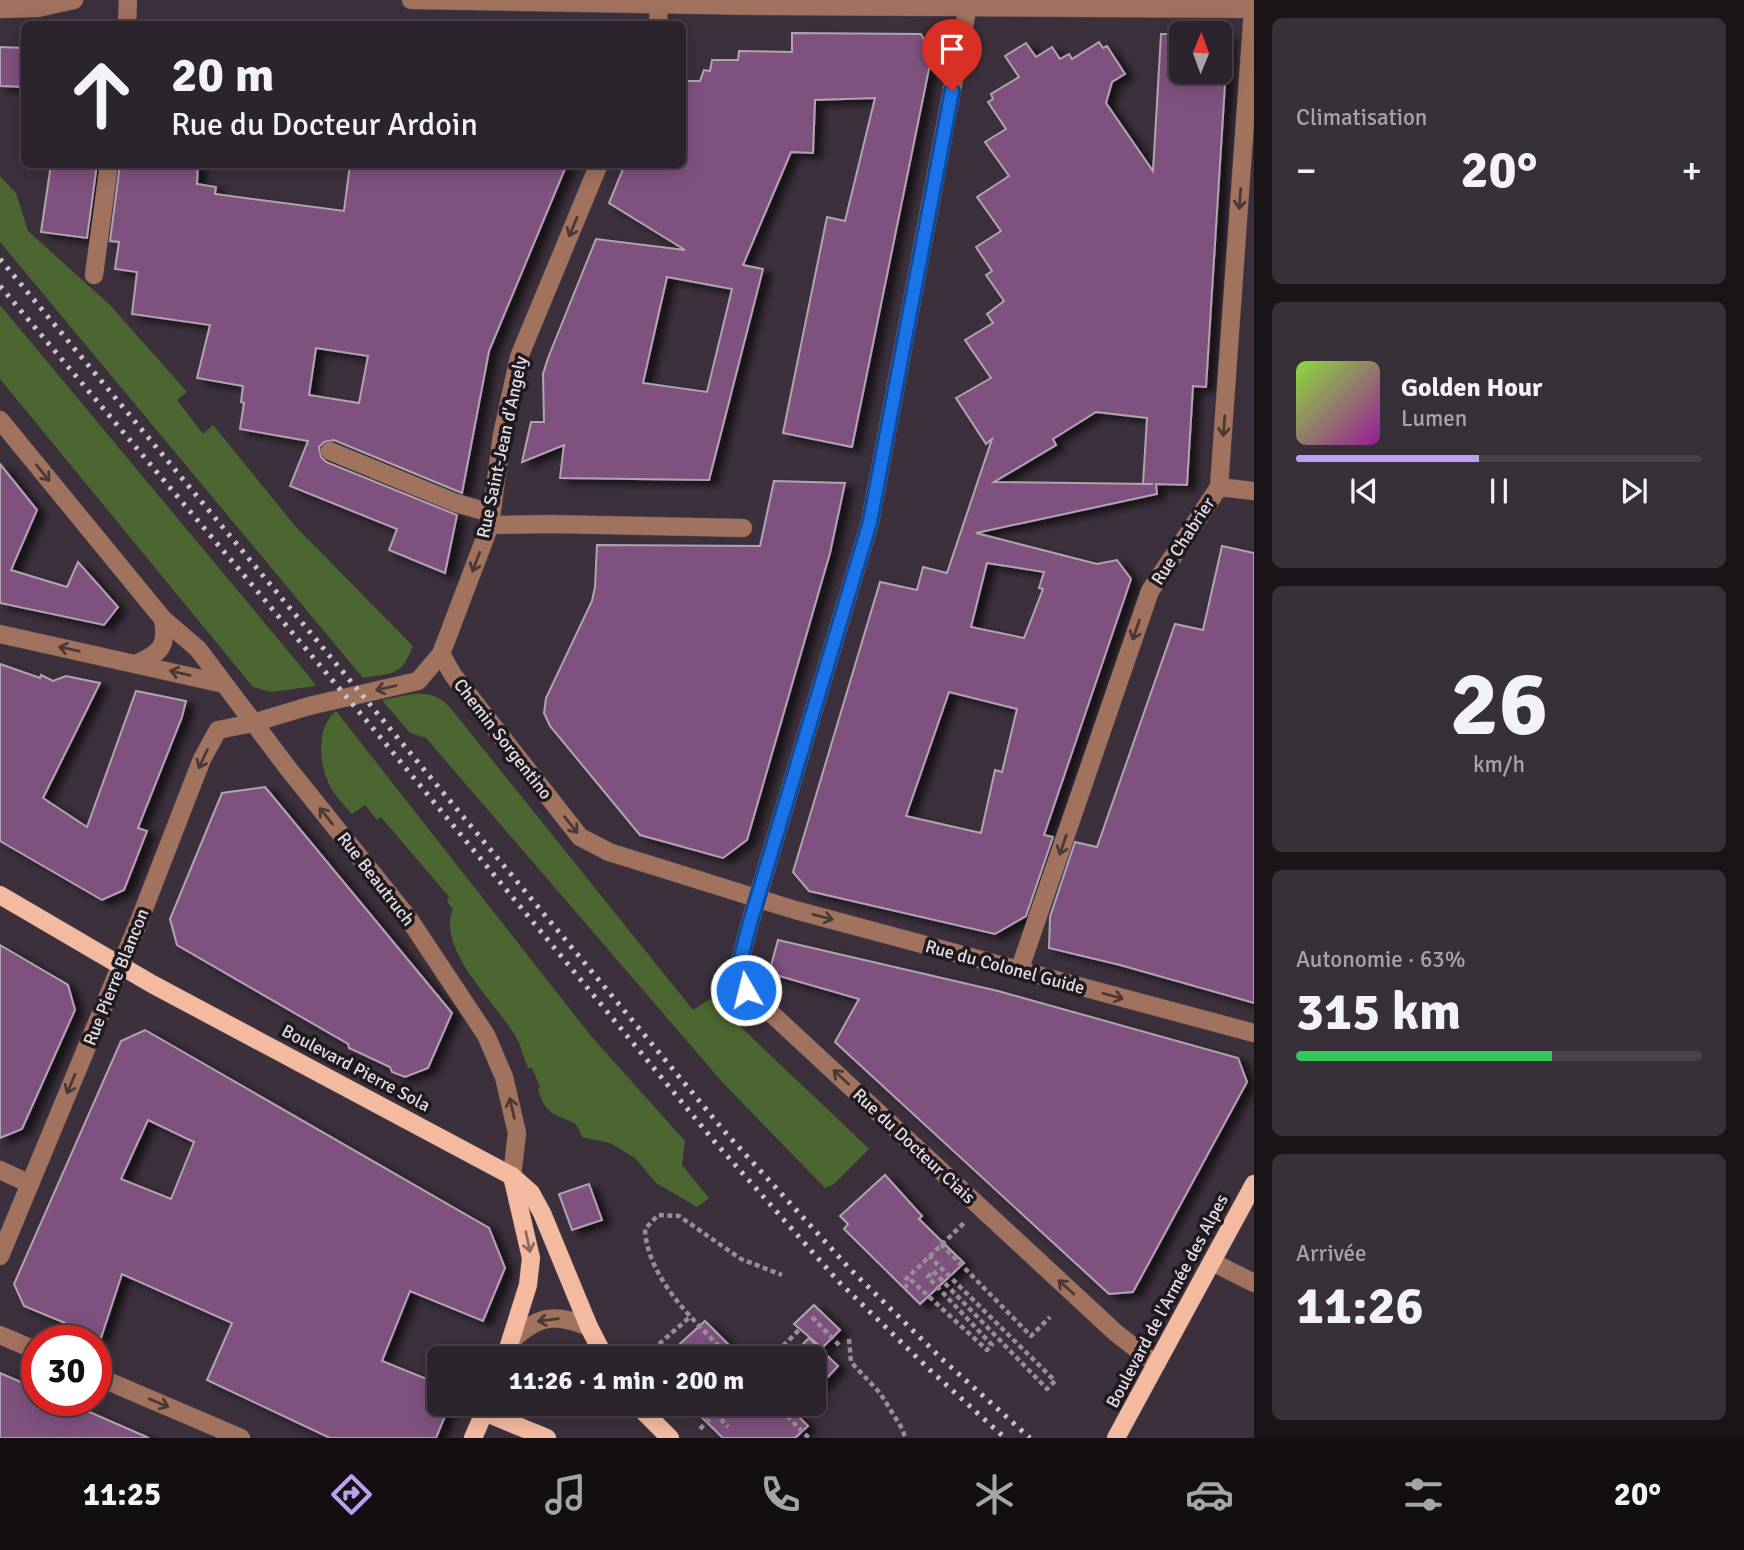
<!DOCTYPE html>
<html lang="fr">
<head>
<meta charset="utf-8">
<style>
  :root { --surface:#2c242c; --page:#383038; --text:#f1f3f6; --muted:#a6a4a9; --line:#484148; --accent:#bca0f2 }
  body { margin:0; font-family:Signika,sans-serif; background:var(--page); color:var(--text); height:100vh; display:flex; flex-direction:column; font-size:26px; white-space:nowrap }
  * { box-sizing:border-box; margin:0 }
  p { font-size:23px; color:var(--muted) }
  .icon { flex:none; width:38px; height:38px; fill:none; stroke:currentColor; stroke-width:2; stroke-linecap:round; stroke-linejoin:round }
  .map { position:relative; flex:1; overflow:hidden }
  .panel { display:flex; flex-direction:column; gap:18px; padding:18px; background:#181418; width:490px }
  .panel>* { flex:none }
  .guide { position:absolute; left:21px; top:21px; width:665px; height:147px; border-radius:10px; box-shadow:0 4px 18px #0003,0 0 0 2px var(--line); background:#2c242c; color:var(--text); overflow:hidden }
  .needle { width:46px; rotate:1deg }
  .tools { position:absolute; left:1169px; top:21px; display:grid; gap:14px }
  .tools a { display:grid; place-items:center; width:63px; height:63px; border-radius:10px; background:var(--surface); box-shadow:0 4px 18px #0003,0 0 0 2px var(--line); font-size:35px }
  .speed { position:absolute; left:21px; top:1325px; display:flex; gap:14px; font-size:35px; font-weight:700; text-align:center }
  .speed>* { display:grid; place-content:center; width:91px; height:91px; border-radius:50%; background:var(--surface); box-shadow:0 4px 18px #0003,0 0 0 2px var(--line); line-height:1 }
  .speed .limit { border:10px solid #d22; background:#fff; color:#111 }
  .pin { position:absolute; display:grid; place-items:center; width:60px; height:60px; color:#fff; margin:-72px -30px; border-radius:50% 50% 50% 0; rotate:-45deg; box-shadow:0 0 7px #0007 }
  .pin .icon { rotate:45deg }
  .me { position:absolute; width:77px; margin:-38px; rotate:352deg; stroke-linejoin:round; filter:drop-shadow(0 0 5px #0008) }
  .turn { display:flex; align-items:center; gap:24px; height:147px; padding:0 35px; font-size:32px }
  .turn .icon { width:91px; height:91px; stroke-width:2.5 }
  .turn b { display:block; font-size:49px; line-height:60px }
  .big { font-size:52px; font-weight:800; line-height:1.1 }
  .panel .widget { flex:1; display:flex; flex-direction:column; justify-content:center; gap:10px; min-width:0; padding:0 24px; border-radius:10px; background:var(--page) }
  .panel .dial { align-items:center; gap:0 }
  .dial b { font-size:91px; line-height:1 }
  .song { display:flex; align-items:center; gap:21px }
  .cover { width:84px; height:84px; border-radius:10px; background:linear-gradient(135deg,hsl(90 70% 55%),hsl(300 70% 35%)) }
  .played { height:7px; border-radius:4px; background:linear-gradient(90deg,var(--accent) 45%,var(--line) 45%) }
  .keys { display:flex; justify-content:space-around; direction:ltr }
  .heat { display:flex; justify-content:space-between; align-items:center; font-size:38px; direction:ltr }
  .charge { height:10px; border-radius:5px; background:linear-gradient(90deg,#34c759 63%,var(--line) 0) }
  .trip { position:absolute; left:427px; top:1346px; width:399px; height:70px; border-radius:10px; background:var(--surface); box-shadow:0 4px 18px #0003,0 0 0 2px var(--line); font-weight:800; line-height:70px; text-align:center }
  .menu { display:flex; height:112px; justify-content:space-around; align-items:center; background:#120e12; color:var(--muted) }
  .menu .icon { width:49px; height:49px }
  .menu .selected { color:var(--accent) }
  .menu b { font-size:32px; color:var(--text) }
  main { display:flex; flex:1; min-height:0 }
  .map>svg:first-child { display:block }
</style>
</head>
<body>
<main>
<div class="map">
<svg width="1254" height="1438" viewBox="0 0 1254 1438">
  <defs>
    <filter id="shadow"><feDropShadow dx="8" dy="4.5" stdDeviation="3.5" flood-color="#0009"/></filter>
  </defs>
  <rect width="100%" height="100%" fill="#3b303b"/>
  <g fill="#4b6631">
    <path d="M0,176l16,17 12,38 82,74 77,87 -10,8 26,34 10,-9 83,102 117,119c-13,32 -19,26 -50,32l-363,-436z"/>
    <polygon points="0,305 308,675 316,686 271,692 253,687 0,379"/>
    <path d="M413,694c15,-1 24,1 35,11l245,305 19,-12c51,52 105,100 157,151l-35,35 -9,4 -101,-104 -298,-346 -16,-5 -28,-33z"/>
    <path d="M336,711l255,325 94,105 -3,24 27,33 -12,9 -41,-24 -21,-25 -25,-15 -28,-6 -6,-13c-23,-11 -29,-8 -38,-34l2,-3 -8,-19h-4c-4,-10 -7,-22 -12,-31 -20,-35 -80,-87 -63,-128l-6,-7 2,-5 -68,-80 -4,3 -12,-15 -13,9c-7,-8 -16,-17 -21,-26 -12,-21 -16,-61 5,-77z"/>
  </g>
  <g fill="#7e517e" stroke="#b1a3b0" stroke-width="2" fill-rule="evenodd" filter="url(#shadow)">
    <path d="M792,33l129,1 11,20 -80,393 -69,-14 44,-216 18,4 30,-123 -60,2 -2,53 -22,-1 -48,113 20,4 -54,211 -149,-2 4,-33 -42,17 9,-40h13l-1,-48 5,-16 48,-119 89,11 -76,-47 16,-39h57v-71l6,-12h12l4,-11 6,1 2,-11h26l1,-9 53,1zM667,277l65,12 -25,103 -64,-9z"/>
    <path d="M1161,34h20v38h39v-37l8,1 -22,351 -13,-1 -6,99 -31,-1 1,10 -181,39 121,31 20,-4 14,19 -87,256 9,2 -27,79 -31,18 -186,-43 -16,-19 87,-290 37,8 6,-23 24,6 45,-134 -6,5 -30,-46 35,-20 -26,-38 28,-17 -6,-9 17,-13 -18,-26 6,-4 -16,-24 25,-16 -24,-34 32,-21 -24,-34 21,-13 -18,-27 5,-3 -2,-5 28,-17 -14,-21 21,-13 10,14 16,-10 8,12 9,-5 3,5 27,-17 4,6 4,-2 18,28 -13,8 -6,21 47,68zM1096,412l51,6 -4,66h10l-159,-2 62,-37 -3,-6zM987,563l57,9 -5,16 4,1 -19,49 -53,-11zM949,692l68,17 -15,63 -7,-2 -14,63 -75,-17z"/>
    <polygon points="0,47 24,48 24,87 0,86"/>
    <polygon points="51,164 97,164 87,238 41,232"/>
    <path d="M120,164h78l-1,20 19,3 -1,7 129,17 6,-47h217l-78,187 -27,142 -128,-53 -10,2 -5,5 2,10 5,5 131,53 -12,58 -56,-23 8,-21 -107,-43 18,-45 -68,-12 4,-26 -3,-1 2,-16 -46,-8 13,-53 -78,-11 5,-42 -22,-3 4,-27 -9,-1zM316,348l52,8 -9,47 -50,-8z"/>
    <polygon points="0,464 37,510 11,570 67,587 78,562 118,607 104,625 0,603"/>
    <polygon points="774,481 845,483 830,553 747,840 723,858 640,835 550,726 544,713 546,698 592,601 595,587 597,545 760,546"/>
    <polygon points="1222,546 1254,553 1254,1003 1120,965 1049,948 1050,917 1075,842 1097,847 1175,624 1203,630"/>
    <polygon points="0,664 40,678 41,675 53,681 66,676 100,683 43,798 87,827 136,691 186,701 182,717 138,828 147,831 124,890 102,900 0,841"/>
    <polygon points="265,787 452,1013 428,1068 405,1077 392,1072 390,1067 349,1048 348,1044 177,945 170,919 222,793"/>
    <polygon points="778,940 998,991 1238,1058 1247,1082 1133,1292 1109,1294 835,1042 859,999 769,973"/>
    <polygon points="0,945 68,985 75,1010 22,1129 0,1138"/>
    <path d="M145,1030l344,198 16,40 -22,53 -73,-30 -28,70 57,23v20h11l-14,34h-106l-123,-58 25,-57 -110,-49 -21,64 -77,-32 -10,-22 107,-243zM148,1120l46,22 -23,57 -50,-20z"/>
    <polygon points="885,1175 922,1216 919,1219 964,1263 920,1304 844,1229 848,1224 840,1216"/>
    <polygon points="589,1184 602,1220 572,1230 559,1194"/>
    <polygon points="814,1305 840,1330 822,1348 794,1324"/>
    <polygon points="705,1321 742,1358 666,1358 671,1352"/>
    <polygon points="809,1338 838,1366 814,1392 814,1358 789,1358"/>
    <polygon points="0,1373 37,1389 37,1400 62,1400 149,1438 0,1438"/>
    <polygon points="688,1404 802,1404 794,1412 808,1426 795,1438 723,1438"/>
  </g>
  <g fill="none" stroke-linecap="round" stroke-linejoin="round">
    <g stroke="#564c56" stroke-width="19">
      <g id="minor">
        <polyline points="411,0 760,6 1254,9"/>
        <polyline points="969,0 870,522 749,926 739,965 746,990 1116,1333 1156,1364"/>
        <polyline points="0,9 38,8 74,0"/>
        <polyline points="127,24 128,0"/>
        <polyline points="658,24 659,4"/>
        <polyline points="94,275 109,164"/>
        <polyline points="0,420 163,619 198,649 287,767 409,919 486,1035 504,1077 517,1133 512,1176"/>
        <polyline points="330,451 456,503 491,513"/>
        <polyline points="1219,487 1254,491"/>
        <polyline points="490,525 551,524 743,528"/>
        <polyline points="0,634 224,684"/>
        <polyline points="441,654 453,675 580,837 609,852 795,910 1254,1033"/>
        <path d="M136,664c24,-11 32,-17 27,-45"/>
        <polyline points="1019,971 1150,591 1219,487 1253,9"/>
        <polyline points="0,1170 30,1184"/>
        <polyline points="0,1256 138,924 202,759 218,730 253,723 309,706 418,681 441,654 490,525 502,435 519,357 599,164"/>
        <polyline points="1212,1262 1254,1283"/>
        <polyline points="0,1335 37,1351"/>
        <path d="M511,1341c27,-26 45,-28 78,-14"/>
        <polyline points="96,1376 241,1438"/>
      </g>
    </g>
    <g stroke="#564c56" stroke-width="19">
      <g id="major">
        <polyline points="0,895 152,984 512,1176 531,1193 542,1213 589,1327 605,1358"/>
        <polyline points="505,1358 528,1285 531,1258 512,1176"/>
        <polyline points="636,1404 670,1438"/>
        <polyline points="484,1412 547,1438"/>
        <polyline points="473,1438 488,1404"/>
        <polyline points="1116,1438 1254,1184"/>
      </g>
    </g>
    <g stroke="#978e97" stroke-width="4.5" stroke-dasharray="5 3.5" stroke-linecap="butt">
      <polyline points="941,1244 1031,1336 1050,1317"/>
      <polyline points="905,1280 965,1222"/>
      <polyline points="904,1288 912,1281 987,1350 992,1345 928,1277 933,1271 1047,1389 1055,1381 929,1256"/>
      <polyline points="812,1317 839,1345"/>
      <polyline points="849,1339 851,1362 880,1393 903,1430 905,1438"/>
      <polyline points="637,1356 651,1351 690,1317"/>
      <path d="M731,1358c-34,-34 -84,-79 -86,-129l13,-14 21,1 62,43 41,16"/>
      <polyline points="771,1358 800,1329"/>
      <polyline points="775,1404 809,1438"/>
      <polyline points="715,1413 728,1427"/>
      <polyline points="700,1429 725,1404"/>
    </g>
    <use href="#minor" stroke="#a1725e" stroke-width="18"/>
    <use href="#major" stroke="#f4baa0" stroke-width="18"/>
    <g stroke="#cbc3cb" stroke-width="5" stroke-dasharray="3.5 7" stroke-linecap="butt">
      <polyline points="0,259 725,1132 851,1270 942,1359 1030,1438"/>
      <polyline points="0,286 371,726 714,1141 839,1282 931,1371 1005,1438"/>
    </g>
  </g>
  <defs><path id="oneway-shaft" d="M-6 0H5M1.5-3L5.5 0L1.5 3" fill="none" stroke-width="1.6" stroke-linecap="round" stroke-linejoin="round" transform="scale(1.75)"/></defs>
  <g stroke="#4c3935">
    <use href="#oneway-shaft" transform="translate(1240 199) rotate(94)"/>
    <use href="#oneway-shaft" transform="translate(573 227) rotate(113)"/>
    <use href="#oneway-shaft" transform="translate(1224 426) rotate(95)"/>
    <use href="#oneway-shaft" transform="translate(43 473) rotate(51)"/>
    <use href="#oneway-shaft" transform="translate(476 562) rotate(111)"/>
    <use href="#oneway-shaft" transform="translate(1136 630) rotate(109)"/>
    <use href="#oneway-shaft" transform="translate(69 649) rotate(-168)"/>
    <use href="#oneway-shaft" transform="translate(180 673) rotate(-167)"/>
    <use href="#oneway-shaft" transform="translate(386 688) rotate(167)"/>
    <use href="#oneway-shaft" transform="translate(203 759) rotate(115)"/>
    <use href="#oneway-shaft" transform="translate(326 816) rotate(-129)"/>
    <use href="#oneway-shaft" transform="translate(571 825) rotate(52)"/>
    <use href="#oneway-shaft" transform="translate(1063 845) rotate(109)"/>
    <use href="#oneway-shaft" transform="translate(823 917) rotate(15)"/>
    <use href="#oneway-shaft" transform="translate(1113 996) rotate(15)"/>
    <use href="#oneway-shaft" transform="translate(841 1077) rotate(-137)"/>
    <use href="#oneway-shaft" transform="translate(71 1084) rotate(113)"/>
    <use href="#oneway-shaft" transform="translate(512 1108) rotate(-103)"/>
    <use href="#oneway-shaft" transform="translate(1066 1287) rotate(-138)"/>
    <use href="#oneway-shaft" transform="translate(548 1320) rotate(172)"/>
    <use href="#oneway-shaft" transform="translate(159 1403) rotate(23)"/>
  </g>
  <use stroke="#8a6a60" href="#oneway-shaft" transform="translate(528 1242) rotate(78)"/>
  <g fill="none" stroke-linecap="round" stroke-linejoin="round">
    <g stroke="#114b97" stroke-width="18">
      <polyline id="route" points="746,990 739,965 749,926 870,522 952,91"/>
    </g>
    <use href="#route" stroke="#1a73e8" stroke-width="12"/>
  </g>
  <g text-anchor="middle" stroke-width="7" stroke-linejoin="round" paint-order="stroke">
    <g font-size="18" fill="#e3dce3" stroke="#1f1a1f">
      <text transform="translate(502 447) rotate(-78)" y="6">Rue Saint-Jean d'Angely</text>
      <text transform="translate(1183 541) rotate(-57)" y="6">Rue Chabrier</text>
      <text transform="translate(503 739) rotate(52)" y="6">Chemin Sorgentino</text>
      <text transform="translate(376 879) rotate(52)" y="6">Rue Beautruch</text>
      <text transform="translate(1005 967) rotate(15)" y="6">Rue du Colonel Guide</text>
      <text transform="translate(116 977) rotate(-68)" y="6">Rue Pierre Blancon</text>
      <text transform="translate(356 1068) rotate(28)" y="6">Boulevard Pierre Sola</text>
      <text transform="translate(914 1146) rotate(43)" y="6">Rue du Docteur Ciais</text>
      <text transform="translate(1167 1301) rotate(-62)" y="6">Boulevard de l'Armée des Alpes</text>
    </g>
  </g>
</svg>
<div class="tools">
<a><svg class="needle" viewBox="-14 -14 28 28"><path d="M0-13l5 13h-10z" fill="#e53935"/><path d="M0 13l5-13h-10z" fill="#a6a4a9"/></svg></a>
</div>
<div class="speed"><div class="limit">30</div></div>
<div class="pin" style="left:952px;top:91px;background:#d93025"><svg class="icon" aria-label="arrive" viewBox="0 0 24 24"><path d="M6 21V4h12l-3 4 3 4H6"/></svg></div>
<svg class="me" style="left:746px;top:990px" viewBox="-20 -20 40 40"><circle r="17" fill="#1a73e8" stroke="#fff" stroke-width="3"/><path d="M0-11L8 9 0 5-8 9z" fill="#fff"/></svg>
<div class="trip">11:26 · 1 min · 200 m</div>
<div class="guide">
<div class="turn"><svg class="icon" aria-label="ahead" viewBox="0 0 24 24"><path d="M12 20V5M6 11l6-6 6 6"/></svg><div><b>20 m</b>Rue du Docteur Ardoin</div></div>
</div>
</div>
<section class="panel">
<div class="widget"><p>Climatisation</p>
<div class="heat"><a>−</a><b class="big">20°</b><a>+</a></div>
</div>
<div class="widget">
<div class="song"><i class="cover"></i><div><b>Golden Hour</b><p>Lumen</p></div></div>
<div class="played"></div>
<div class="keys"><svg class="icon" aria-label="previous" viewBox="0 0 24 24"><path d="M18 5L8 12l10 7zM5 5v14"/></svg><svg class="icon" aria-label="pause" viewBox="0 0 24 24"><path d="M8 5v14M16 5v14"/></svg><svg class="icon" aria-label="next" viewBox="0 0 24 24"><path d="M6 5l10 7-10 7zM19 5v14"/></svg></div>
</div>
<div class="widget dial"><b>26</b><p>km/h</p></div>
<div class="widget"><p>Autonomie · 63%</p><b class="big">315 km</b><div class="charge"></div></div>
<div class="widget"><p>Arrivée</p><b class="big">11:26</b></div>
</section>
</main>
<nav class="menu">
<b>11:25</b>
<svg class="icon selected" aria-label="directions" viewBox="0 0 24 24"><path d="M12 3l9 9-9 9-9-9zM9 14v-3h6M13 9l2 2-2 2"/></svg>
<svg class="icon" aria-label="music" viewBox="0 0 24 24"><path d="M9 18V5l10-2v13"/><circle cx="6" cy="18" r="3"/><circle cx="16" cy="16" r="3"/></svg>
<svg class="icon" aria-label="phone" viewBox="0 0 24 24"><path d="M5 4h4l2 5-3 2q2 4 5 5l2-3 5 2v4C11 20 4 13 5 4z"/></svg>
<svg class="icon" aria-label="climate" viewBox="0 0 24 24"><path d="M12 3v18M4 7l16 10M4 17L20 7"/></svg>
<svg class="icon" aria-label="car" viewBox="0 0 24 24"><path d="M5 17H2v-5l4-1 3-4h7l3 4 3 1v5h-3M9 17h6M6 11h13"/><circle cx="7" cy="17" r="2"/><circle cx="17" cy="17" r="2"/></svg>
<svg class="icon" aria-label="filters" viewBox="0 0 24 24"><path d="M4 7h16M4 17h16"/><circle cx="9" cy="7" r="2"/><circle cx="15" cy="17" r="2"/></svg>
<b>20°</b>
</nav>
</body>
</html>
